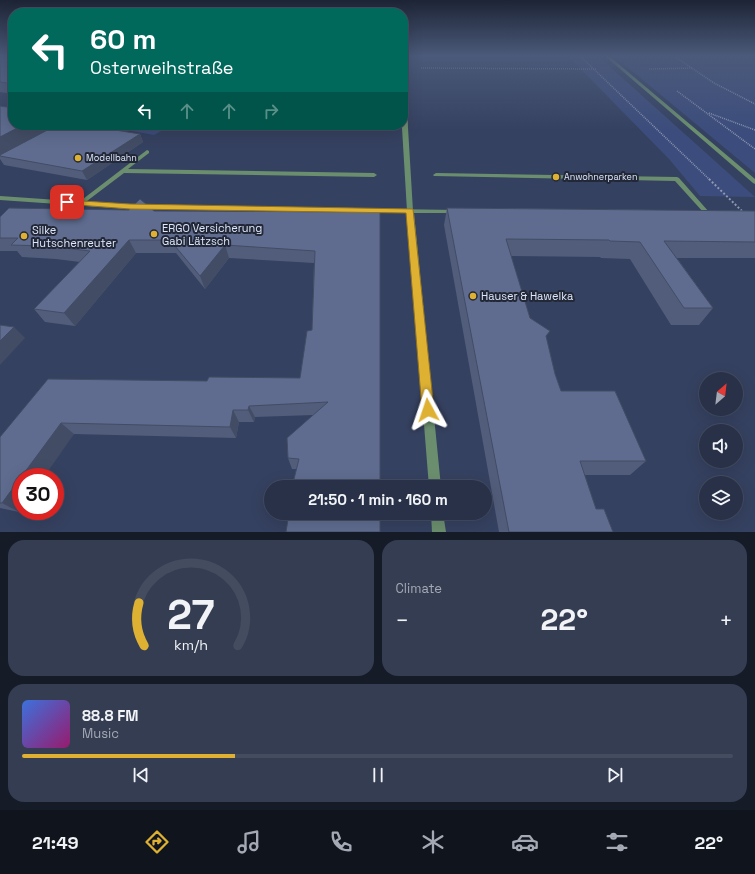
<!DOCTYPE html>
<html lang="en">
<head>
<meta charset="utf-8">
<style>
  :root { --surface:#283148; --page:#343d52; --text:#f1f3f6; --muted:#a5a9b4; --line:#444c60; --accent:#deb133 }
  body { margin:0; font-family:"Space Grotesk",sans-serif; background:var(--page); color:var(--text); height:100vh; display:flex; flex-direction:column; font-size:15px; white-space:nowrap }
  * { box-sizing:border-box; margin:0 }
  p { font-size:13px; color:var(--muted) }
  .icon { flex:none; width:22px; height:22px; fill:none; stroke:currentColor; stroke-width:2; stroke-linecap:round; stroke-linejoin:round }
  .map { position:relative; height:532px; overflow:hidden }
  .sheet { display:flex; flex-direction:column; gap:8px; padding:8px; background:#161b28; flex:1 }
  .sheet>* { flex:none }
  .banner { position:absolute; left:8px; top:8px; width:400px; height:122px; border-radius:16px; box-shadow:0 4px 16px #0002,0 0 0 1px var(--line); background:#00695c; color:#fff; overflow:hidden }
  .needle { width:26px; rotate:28deg }
  .tools { position:absolute; left:699px; top:372px; display:grid; gap:8px }
  .tools a { display:grid; place-items:center; width:44px; height:44px; border-radius:50%; background:var(--surface); box-shadow:0 4px 16px #0002,0 0 0 1px var(--line); font-size:20px }
  .speed { position:absolute; left:12px; top:468px; display:flex; gap:8px; font-size:20px; font-weight:700; text-align:center }
  .speed>* { display:grid; place-content:center; width:52px; height:52px; border-radius:50%; background:var(--surface); box-shadow:0 4px 16px #0002,0 0 0 1px var(--line); line-height:1 }
  .speed .limit { border:6px solid #d22; background:#fff; color:#111 }
  .pin { position:absolute; display:grid; place-items:center; width:34px; height:34px; color:#fff; margin:-17px; border-radius:8px; box-shadow:0 2px 6px #0006 }
  .me { position:absolute; width:44px; margin:-22px; rotate:355deg; stroke-linejoin:round; filter:drop-shadow(0 0 3px #0008) }
  .turn { display:flex; align-items:center; gap:14px; height:84px; padding:0 16px; font-size:18px }
  .turn .icon { width:52px; height:52px; stroke-width:2.5 }
  .turn b { display:block; font-size:28px; line-height:34px }
  .lanes { display:flex; align-items:center; height:38px; padding:0 16px; background:#0003; justify-content:center; gap:20px; direction:ltr }
  .lanes .off { opacity:.35 }
  .big { font-size:30px; font-weight:700; line-height:1.1 }
  .sheet .widget { flex:1; display:flex; flex-direction:column; justify-content:center; gap:6px; min-width:0; padding:0 14px; border-radius:16px; background:var(--page) }
  .sheet .dial { align-items:center; gap:0 }
  .dial svg { height:104px; overflow:visible; fill:none; stroke:var(--line); stroke-width:7; stroke-linecap:round; text-anchor:middle }
  .dial text { fill:var(--text); stroke:none }
  .song { display:flex; align-items:center; gap:12px }
  .cover { width:48px; height:48px; border-radius:6px; background:linear-gradient(135deg,hsl(220 70% 55%),hsl(320 70% 35%)) }
  .played { height:4px; border-radius:2px; background:linear-gradient(90deg,var(--accent) 30%,var(--line) 30%) }
  .keys { display:flex; justify-content:space-around; direction:ltr }
  .heat { display:flex; justify-content:space-between; align-items:center; font-size:22px; direction:ltr }
  .sheet .tiles { flex:1; display:grid; gap:8px; grid-template-columns:1fr 1fr }
  .widget:last-child { grid-column:span 2 }
  .trip { position:absolute; left:264px; top:480px; width:228px; height:40px; border-radius:20px; background:var(--surface); box-shadow:0 4px 16px #0002,0 0 0 1px var(--line); font-weight:700; line-height:40px; text-align:center }
  .tabs { display:flex; height:64px; justify-content:space-around; align-items:center; background:#10141d; color:var(--muted) }
  .tabs .icon { width:28px; height:28px }
  .tabs .selected { color:var(--accent) }
  .tabs b { font-size:18px; color:var(--text) }
  .map>svg:first-child { display:block }
</style>
</head>
<body>
<div class="map">
<svg width="755" height="532" viewBox="0 0 755 532">
  <rect width="100%" height="100%" fill="#354160"/>
  <g fill="#3c4d7d">
    <polygon points="568,56 598,56 755,197 700,196 669,159"/>
    <polygon points="614,56 755,56 755,173"/>
    <polygon points="99,125 172,125 154,135"/>
  </g>
  <g fill="none" stroke-linecap="round" stroke-linejoin="round">
    <g stroke="#8d97b1" stroke-width="1.5" stroke-dasharray="1 1" stroke-linecap="butt">
      <polyline points="580,56 710,180"/>
      <polyline points="674,56 714,83 755,104"/>
      <polyline points="421,68 596,69"/>
      <polyline points="649,69 692,68"/>
      <polyline points="677,91 755,149"/>
      <polyline points="709,113 755,130"/>
    </g>
    <polyline stroke="#8d97b1" stroke-width="2" stroke-dasharray="2 2" stroke-linecap="butt" points="709,179 743,212"/>
    <g fill="#6b8f6e" fill-rule="evenodd">
      <polygon points="403,56 406,56 408,128 413,211 410,213 407,211 402,128"/>
      <polygon points="147,150 149,151 149,153 128,169 374,173 377,175 374,177 124,173 83,204 79,204 79,202"/>
      <polygon points="436,173 677,177 679,178 709,212 708,213 704,213 675,181 434,176 433,175"/>
    </g>
    <g fill="#6b8f6e" fill-rule="evenodd">
      <polygon points="605,56 609,56 755,179 755,184 753,183"/>
      <polygon points="0,196 130,205 458,210 459,211 456,213 414,213 441,487 429,487 407,212 130,209 0,200"/>
      <polygon points="431,513 443,513 446,532 432,532"/>
    </g>
  </g>
  <g fill="#525d7b">
    <polygon points="0,56 13,56 13,94 0,92"/>
    <polygon points="0,106 55,126 140,134 143,142 87,180 4,165 0,159"/>
    <polygon points="447,208 755,211 755,258 677,258 713,308 699,325 671,325 630,259 601,258 600,257 511,256 530,318 546,337 555,374 561,391 646,461 630,475 584,475 596,509 613,532 499,532 444,225"/>
    <polygon points="154,211 380,212 380,487 296,469 292,469 288,458 313,415 255,417 254,422 239,422 236,438 74,434 21,477 21,510 19,512 0,508 0,437 207,381 300,378 312,330 314,263 229,258 205,289 176,253 136,253 75,326 45,322 34,309 80,262 56,259 22,257 17,251 0,251 0,217"/>
  </g>
  <g fill="#424c64">
    <polygon points="23,125 54,125 56,128 0,156 0,137"/>
    <polygon points="140,134 143,142 87,180 82,171"/>
    <polygon points="129,240 136,253 75,326 64,313"/>
    <polygon points="225,245 229,258 205,289 200,276"/>
    <polygon points="14,327 25,338 0,365 0,341"/>
    <polygon points="249,406 255,417 254,422 248,410"/>
    <polygon points="233,410 239,422 236,438 230,427"/>
    <polygon points="61,423 74,434 44,477 21,477"/>
    <polygon points="21,477 21,510 19,512 2,503"/>
  </g>
  <g fill="#5f6c8f" stroke="#424c64">
    <polygon points="0,56 13,56 13,84 0,82"/>
    <polygon points="0,106 13,108 13,125 23,125 0,137"/>
    <polygon points="57,125 84,125 140,134 82,171 0,156 0,155"/>
    <polygon points="140,199 154,211 380,212 380,487 293,487 294,479 299,459 288,458 287,438 328,402 249,406 248,410 233,410 230,427 61,423 2,503 0,503 0,437 48,379 207,381 209,377 300,378 307,331 312,330 315,251 225,245 200,276 170,240 129,240 64,313 34,309 90,251 47,246 11,245 18,238 0,238 0,217 9,208 129,210"/>
    <polygon points="447,208 755,211 755,242 664,241 713,308 684,308 640,242 610,241 609,240 506,239 530,318 550,331 546,336 555,374 561,391 615,391 646,461 580,461 596,509 604,509 613,532 509,532"/>
    <polygon points="0,325 14,327 0,341"/>
    <polygon points="289,513 380,513 380,532 286,532"/>
  </g>
  <linearGradient id="sky" x2="0" y2="1"><stop stop-color="#1d2435"/><stop offset="0.43" stop-color="#4b5a7a"/><stop offset="1" stop-color="#4b5a7a" stop-opacity="0"/></linearGradient>
  <rect width="755" height="130" fill="url(#sky)"/>
  <polygon fill="#deb133" stroke="#907321" points="67,200 130,204 413,209 434,410 432,415 428,416 424,415 422,410 406,213 130,209 65,204 65,201"/>
  <g fill="#deb133" stroke="#222837" stroke-width="1.5">
    <circle cx="78" cy="158" r="4"/>
    <circle cx="556" cy="177" r="4"/>
    <circle cx="154" cy="234" r="4"/>
    <circle cx="24" cy="236" r="4"/>
    <circle cx="473" cy="296" r="4"/>
  </g>
  <g text-anchor="middle" stroke-width="4" stroke-linejoin="round" paint-order="stroke">
    <g font-size="9" fill="#dfe7fb" stroke="#222837" text-anchor="start">
      <text x="86" y="161">Modellbahn</text>
      <text x="564" y="180">Anwohnerparken</text>
    </g>
    <g font-size="11" fill="#dfe7fb" stroke="#222837" text-anchor="start">
      <text x="162" y="232">ERGO Versicherung<tspan x="162" dy="13">Gabi Lätzsch</tspan></text>
      <text x="32" y="234">Silke<tspan x="32" dy="13">Hutschenreuter</tspan></text>
      <text x="481" y="300">Hauser &amp; Hawelka</text>
    </g>
  </g>
</svg>
<div class="tools">
<a><svg class="needle" viewBox="-14 -14 28 28"><path d="M0-13l5 13h-10z" fill="#e53935"/><path d="M0 13l5-13h-10z" fill="#a5a9b4"/></svg></a>
<a><svg class="icon" aria-label="sound" viewBox="0 0 24 24"><path d="M4 9h4l5-4v14l-5-4H4zM17 9q2 3 0 6"/></svg></a>
<a><svg class="icon" aria-label="layers" viewBox="0 0 24 24"><path d="M12 4l9 5-9 5-9-5zM3 14l9 5 9-5"/></svg></a>
</div>
<div class="speed"><div class="limit">30</div></div>
<div class="pin" style="left:67px;top:202px;background:#d93025"><svg class="icon" aria-label="arrive" viewBox="0 0 24 24"><path d="M6 21V4h12l-3 4 3 4H6"/></svg></div>
<svg class="me" style="left:428px;top:410px" viewBox="-20 -20 40 40"><path d="M0-17L14 15 0 8-14 15z" fill="#deb133" stroke="#fff" stroke-width="4"/></svg>
<div class="trip">21:50 · 1 min · 160 m</div>
<div class="banner">
<div class="turn"><svg class="icon" aria-label="left" viewBox="0 0 24 24"><path d="M17 20v-9H6M10 6l-5 5 5 5"/></svg><div><b>60 m</b>Osterweihstraße</div></div>
<div class="lanes"><svg class="icon" aria-label="left" viewBox="0 0 24 24"><path d="M17 20v-9H6M10 6l-5 5 5 5"/></svg><svg class="icon off" aria-label="ahead" viewBox="0 0 24 24"><path d="M12 20V5M6 11l6-6 6 6"/></svg><svg class="icon off" aria-label="ahead" viewBox="0 0 24 24"><path d="M12 20V5M6 11l6-6 6 6"/></svg><svg class="icon off" aria-label="right" viewBox="0 0 24 24"><path d="M7 20v-9h11M14 6l5 5-5 5"/></svg></div>
</div>
</div>
<section class="sheet">
<div class="tiles">
<div class="widget dial"><svg viewBox="0 0 100 80">
<path d="M14 69A42 42 0 1 1 86 69"/>
<path d="M14 69A42 42 0 0 1 10 36" stroke="#deb133"/>
<text x="50" y="56" font-size="32" font-weight="700">27</text>
<text x="50" y="72" font-size="11">km/h</text>
</svg></div>
<div class="widget"><p>Climate</p>
<div class="heat"><a>−</a><b class="big">22°</b><a>+</a></div>
</div>
<div class="widget">
<div class="song"><i class="cover"></i><div><b>88.8 FM</b><p>Music</p></div></div>
<div class="played"></div>
<div class="keys"><svg class="icon" aria-label="previous" viewBox="0 0 24 24"><path d="M18 5L8 12l10 7zM5 5v14"/></svg><svg class="icon" aria-label="pause" viewBox="0 0 24 24"><path d="M8 5v14M16 5v14"/></svg><svg class="icon" aria-label="next" viewBox="0 0 24 24"><path d="M6 5l10 7-10 7zM19 5v14"/></svg></div>
</div>
</div>
</section>
<nav class="tabs">
<b>21:49</b>
<svg class="icon selected" aria-label="directions" viewBox="0 0 24 24"><path d="M12 3l9 9-9 9-9-9zM9 14v-3h6M13 9l2 2-2 2"/></svg>
<svg class="icon" aria-label="music" viewBox="0 0 24 24"><path d="M9 18V5l10-2v13"/><circle cx="6" cy="18" r="3"/><circle cx="16" cy="16" r="3"/></svg>
<svg class="icon" aria-label="phone" viewBox="0 0 24 24"><path d="M5 4h4l2 5-3 2q2 4 5 5l2-3 5 2v4C11 20 4 13 5 4z"/></svg>
<svg class="icon" aria-label="climate" viewBox="0 0 24 24"><path d="M12 3v18M4 7l16 10M4 17L20 7"/></svg>
<svg class="icon" aria-label="car" viewBox="0 0 24 24"><path d="M5 17H2v-5l4-1 3-4h7l3 4 3 1v5h-3M9 17h6M6 11h13"/><circle cx="7" cy="17" r="2"/><circle cx="17" cy="17" r="2"/></svg>
<svg class="icon" aria-label="filters" viewBox="0 0 24 24"><path d="M4 7h16M4 17h16"/><circle cx="9" cy="7" r="2"/><circle cx="15" cy="17" r="2"/></svg>
<b>22°</b>
</nav>
</body>
</html>
